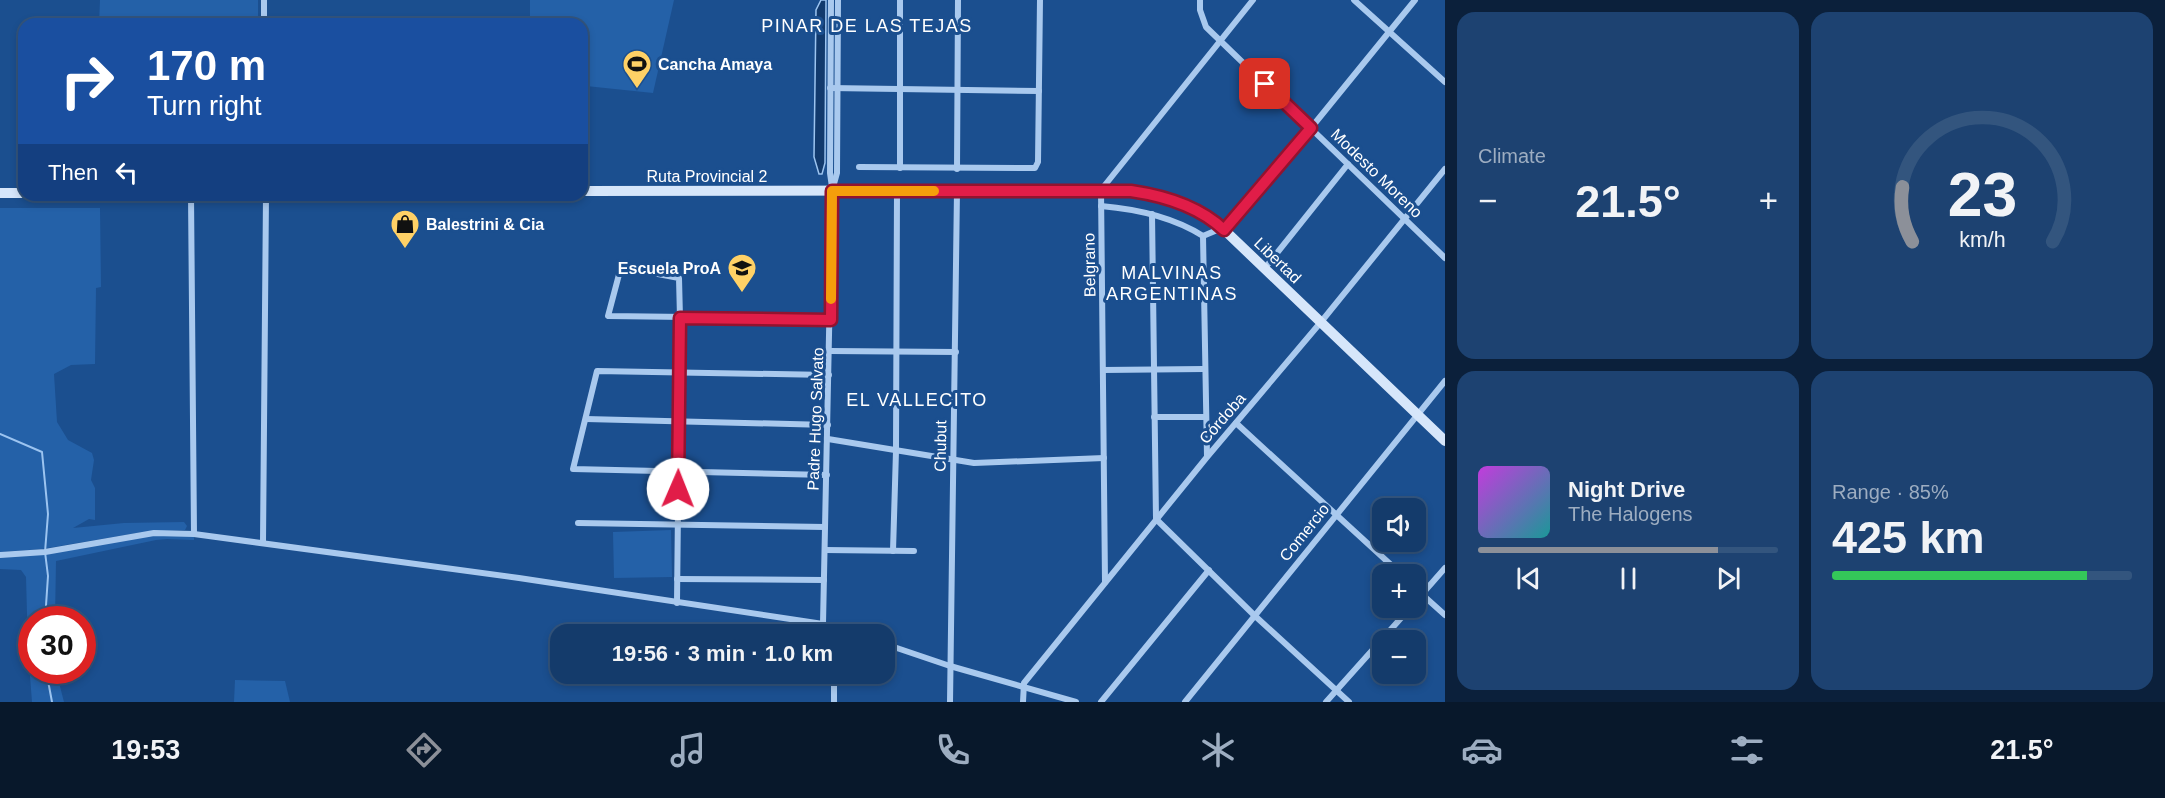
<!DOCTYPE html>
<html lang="en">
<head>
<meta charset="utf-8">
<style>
  :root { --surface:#143b6b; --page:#1d4271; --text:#f1f3f6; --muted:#9dadc1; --line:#33557e; --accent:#8c9099 }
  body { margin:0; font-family:Arial,sans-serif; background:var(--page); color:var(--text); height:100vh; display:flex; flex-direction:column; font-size:22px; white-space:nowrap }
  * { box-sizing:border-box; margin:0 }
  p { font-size:20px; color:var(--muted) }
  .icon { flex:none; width:33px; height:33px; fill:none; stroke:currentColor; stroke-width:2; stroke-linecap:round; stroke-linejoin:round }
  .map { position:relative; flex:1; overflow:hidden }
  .details { display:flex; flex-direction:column; gap:12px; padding:12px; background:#0b203b; width:720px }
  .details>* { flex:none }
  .top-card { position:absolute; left:18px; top:18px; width:570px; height:183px; border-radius:18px; box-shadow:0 3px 9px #0003,0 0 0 2px var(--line); background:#1a4fa0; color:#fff; overflow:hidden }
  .tools { position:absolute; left:1372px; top:498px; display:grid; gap:12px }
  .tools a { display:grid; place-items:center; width:54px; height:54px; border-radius:12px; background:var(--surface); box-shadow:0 3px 9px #0003,0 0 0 2px var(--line); font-size:30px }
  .speed { position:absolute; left:18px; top:606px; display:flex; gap:12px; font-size:30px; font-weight:700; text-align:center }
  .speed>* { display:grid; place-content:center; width:78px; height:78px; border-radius:50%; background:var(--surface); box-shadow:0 3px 9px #0003,0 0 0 2px var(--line); line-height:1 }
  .speed .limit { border:9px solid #d22; background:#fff; color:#111 }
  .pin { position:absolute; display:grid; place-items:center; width:51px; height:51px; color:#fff; margin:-26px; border-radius:12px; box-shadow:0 3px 9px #0006 }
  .me { position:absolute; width:66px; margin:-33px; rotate:1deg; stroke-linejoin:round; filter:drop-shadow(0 0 4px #0008) }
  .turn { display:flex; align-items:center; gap:21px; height:126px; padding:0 30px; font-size:27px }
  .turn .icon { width:78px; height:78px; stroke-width:2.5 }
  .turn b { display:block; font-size:42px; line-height:51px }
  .then { display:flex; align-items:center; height:57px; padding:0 30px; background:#0003; gap:12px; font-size:22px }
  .big { font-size:45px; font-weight:700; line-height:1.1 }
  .details .card { flex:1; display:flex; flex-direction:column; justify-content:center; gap:9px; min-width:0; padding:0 21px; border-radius:18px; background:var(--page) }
  .details .dial { align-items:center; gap:0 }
  .dial svg { height:156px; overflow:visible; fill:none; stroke:var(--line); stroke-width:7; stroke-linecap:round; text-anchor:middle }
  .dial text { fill:var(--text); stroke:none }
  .song { display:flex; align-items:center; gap:18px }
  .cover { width:72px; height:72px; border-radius:9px; background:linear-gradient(135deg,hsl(290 70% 55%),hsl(180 70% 35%)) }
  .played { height:6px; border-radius:3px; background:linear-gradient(90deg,var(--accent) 80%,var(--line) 80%) }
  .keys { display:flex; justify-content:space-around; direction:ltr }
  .heat { display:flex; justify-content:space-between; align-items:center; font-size:33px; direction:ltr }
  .charge { height:9px; border-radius:4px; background:linear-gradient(90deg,#34c759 85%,var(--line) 0) }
  .details .tiles { flex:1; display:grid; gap:12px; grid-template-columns:repeat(2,1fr) }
  .trip { position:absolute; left:550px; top:624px; width:345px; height:60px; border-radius:18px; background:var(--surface); box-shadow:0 3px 9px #0003,0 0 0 2px var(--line); font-weight:700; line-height:60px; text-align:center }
  .menu { display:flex; height:96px; justify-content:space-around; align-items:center; background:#08182b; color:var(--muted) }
  .menu .icon { width:42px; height:42px }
  .menu .active { color:var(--accent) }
  .menu b { font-size:27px; color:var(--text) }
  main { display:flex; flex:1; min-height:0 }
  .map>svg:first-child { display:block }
</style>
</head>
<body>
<main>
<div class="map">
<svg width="1445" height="702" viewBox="0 0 1445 702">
  <rect width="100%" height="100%" fill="#1b4f8f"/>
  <g fill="#2461a8">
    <polygon points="100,0 258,0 258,24 99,24"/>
    <polygon points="530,0 674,0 653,93 586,86 586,176 582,176 582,24 530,24"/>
    <polygon points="0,208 100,208 101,287 96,288 95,364 71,365 54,374 57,422 68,440 92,453 94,460 91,480 95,488 95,520 89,519 73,528 124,523 184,522 187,526 185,530 143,532 42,549 0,552"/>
    <polygon points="671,530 672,577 614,578 613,532"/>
    <polygon points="154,535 194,536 194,540 167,539 156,540 56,561 55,619 32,620 32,670 56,671 64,702 32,702 28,650 26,577 21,570 0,569 0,557"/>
    <polygon points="235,680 285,681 290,702 234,702"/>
  </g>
  <polygon fill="#123a6d" stroke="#9cc4f0" stroke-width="1.5" points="821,0 826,0 825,163 822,174 819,174 814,157 816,10"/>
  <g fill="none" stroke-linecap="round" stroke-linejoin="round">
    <g stroke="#9cc4f0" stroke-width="2">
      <polyline points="0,434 42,452 48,514 45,552 48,576 45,620"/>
      <polyline points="46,670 52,702"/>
    </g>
    <g stroke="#a9c9ee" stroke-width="6">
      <polyline points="264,0 264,24"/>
      <polyline points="831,0 830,173 832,187"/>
      <polyline points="1200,0 1200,10 1206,27 1445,258"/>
      <polyline points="1354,0 1445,82"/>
      <polyline points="830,88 1039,91"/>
      <polyline points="859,167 1035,168 1038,162 1040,0"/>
      <polyline points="900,168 900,0"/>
      <polyline points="957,169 958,0"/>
      <polyline points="191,195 194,534"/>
      <path d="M1101,206c35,3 72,11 102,30"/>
      <polyline points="1152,214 1156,519 1254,615 1349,702"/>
      <polyline points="1224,230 1311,128 1415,0"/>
      <polyline points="1203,236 1207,456"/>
      <polyline points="1203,236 1222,228"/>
      <polyline points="1265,268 1348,164"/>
      <polyline points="830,351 956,352"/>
      <polyline points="1103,370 1204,369"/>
      <polyline points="1154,417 1205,417"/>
      <polyline points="586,419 828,425"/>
      <polyline points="1236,423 1401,574"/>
      <polyline points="828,439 974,463 1104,458"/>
      <polyline points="827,475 573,469 597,371 829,375"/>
      <polyline points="578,523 825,527"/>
      <polyline points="263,542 266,195"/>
      <polyline points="825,550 914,551"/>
      <polyline points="893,551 896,451 897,191"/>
      <polyline points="0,555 45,552 154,533 194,534 519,578 823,624 856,634"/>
      <polyline points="677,579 824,580"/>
      <polyline points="1105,582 1101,190 1253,0"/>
      <polyline points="1416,589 1445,615"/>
      <polyline points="1416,601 1445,568"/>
      <polyline points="677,603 680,318 679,278 621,267 608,316 831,319"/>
      <polyline points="823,624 832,191 837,173 838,0"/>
      <polyline points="885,644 950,666 1076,702"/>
      <polyline points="834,702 834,674"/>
      <polyline points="950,702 957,191"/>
      <polyline points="1023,702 1024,683 1207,457 1321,322 1445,169"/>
      <polyline points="1101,702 1209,570"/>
      <polyline points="1185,702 1445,381"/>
      <polyline points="1326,702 1410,608"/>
    </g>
    <g stroke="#d6e6fa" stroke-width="10">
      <path d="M582,191l534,-1c36,3 70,11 100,32l229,219"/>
      <polyline points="0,193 24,193"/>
    </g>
  </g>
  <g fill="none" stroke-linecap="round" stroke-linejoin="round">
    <g stroke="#92132f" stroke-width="15">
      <path id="route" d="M678,489l2,-171 151,2 1,-129h299c34,5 68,15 93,39l87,-102 -46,-44"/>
    </g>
    <use href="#route" stroke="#e11d48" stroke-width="10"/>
    <polyline stroke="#f59e0b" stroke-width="10" points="831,299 832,191 934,191"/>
  </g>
  <defs>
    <g id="stadium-pin" transform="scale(1.5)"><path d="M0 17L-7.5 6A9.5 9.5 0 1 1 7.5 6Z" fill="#ffd166" stroke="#1b4f8f"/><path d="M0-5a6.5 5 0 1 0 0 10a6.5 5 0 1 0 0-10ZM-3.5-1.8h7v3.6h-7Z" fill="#111"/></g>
    <g id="shop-pin" transform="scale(1.5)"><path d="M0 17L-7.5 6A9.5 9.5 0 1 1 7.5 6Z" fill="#ffd166" stroke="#1b4f8f"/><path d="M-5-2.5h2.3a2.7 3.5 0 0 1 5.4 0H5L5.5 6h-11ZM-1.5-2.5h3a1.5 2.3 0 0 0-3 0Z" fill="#111"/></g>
    <g id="school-pin" transform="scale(1.5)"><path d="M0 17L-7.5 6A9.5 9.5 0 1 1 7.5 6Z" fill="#ffd166" stroke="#1b4f8f"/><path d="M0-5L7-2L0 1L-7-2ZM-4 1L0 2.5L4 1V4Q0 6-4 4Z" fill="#111"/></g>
  </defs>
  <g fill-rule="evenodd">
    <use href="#stadium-pin" x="637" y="64"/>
    <use href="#shop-pin" x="405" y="224"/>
    <use href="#school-pin" x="742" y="268"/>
  </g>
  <g text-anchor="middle" stroke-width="6" stroke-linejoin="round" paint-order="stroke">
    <g font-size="16" font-weight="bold" fill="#fff" stroke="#1b4f8f" text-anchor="start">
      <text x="658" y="70">Cancha Amaya</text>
      <text x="426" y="230">Balestrini &amp; Cia</text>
      <text x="721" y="274" text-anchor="end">Escuela ProA</text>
    </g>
    <g font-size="16" fill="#fff" stroke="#1b4f8f">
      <text transform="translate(1377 173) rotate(44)" y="6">Modesto Moreno</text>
      <text x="707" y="182">Ruta Provincial 2</text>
      <text transform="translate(1278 260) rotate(44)" y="6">Libertad</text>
      <text transform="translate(1089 265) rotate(-91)" y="6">Belgrano</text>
      <text transform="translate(1222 418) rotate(-49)" y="6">Córdoba</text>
      <text transform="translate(815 419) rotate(-88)" y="6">Padre Hugo Salvato</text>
      <text transform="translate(940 446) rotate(-89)" y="6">Chubut</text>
      <text transform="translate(1304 532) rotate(-51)" y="6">Comercio</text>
    </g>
    <g font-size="18" letter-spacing="1.5" fill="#fff" stroke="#1b4f8f">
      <text x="867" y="32">PINAR DE LAS TEJAS</text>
      <text x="1172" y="279">MALVINAS<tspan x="1172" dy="21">ARGENTINAS</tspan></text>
      <text x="917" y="406">EL VALLECITO</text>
    </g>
  </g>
</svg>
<div class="tools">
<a><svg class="icon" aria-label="sound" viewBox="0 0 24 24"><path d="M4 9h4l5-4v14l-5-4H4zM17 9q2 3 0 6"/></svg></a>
<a>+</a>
<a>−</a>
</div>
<div class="speed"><div class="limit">30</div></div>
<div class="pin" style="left:1265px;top:84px;background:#d93025"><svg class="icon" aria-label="arrive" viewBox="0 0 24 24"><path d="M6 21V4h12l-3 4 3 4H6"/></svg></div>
<svg class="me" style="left:678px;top:489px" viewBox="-20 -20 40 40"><circle r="19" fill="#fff"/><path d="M0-13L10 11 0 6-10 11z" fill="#e11d48"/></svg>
<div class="trip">19:56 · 3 min · 1.0 km</div>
<div class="top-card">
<div class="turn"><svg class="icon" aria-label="right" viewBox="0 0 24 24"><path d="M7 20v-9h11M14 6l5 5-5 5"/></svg><div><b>170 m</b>Turn right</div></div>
<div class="then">Then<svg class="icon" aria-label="left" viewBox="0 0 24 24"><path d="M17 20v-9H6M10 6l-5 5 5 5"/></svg></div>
</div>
</div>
<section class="details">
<div class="tiles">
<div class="card"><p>Climate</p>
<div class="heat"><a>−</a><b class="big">21.5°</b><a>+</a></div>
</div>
<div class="card dial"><svg viewBox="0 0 100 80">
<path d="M14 69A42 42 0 1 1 86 69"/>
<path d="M14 69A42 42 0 0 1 9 41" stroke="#8c9099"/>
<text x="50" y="56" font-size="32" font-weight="700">23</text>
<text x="50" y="72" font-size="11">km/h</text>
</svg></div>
<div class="card">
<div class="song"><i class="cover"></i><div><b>Night Drive</b><p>The Halogens</p></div></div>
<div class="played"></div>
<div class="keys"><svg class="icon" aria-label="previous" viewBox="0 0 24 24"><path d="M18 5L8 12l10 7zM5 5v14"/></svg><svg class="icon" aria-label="pause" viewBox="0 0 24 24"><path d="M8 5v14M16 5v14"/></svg><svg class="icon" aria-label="next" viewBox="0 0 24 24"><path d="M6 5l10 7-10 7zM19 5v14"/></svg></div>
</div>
<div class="card"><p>Range · 85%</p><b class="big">425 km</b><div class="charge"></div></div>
</div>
</section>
</main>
<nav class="menu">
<b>19:53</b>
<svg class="icon active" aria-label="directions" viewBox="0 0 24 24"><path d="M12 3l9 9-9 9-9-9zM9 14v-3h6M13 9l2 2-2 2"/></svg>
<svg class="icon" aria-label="music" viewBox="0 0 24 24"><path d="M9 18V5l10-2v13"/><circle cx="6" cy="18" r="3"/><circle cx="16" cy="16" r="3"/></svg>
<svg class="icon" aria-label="phone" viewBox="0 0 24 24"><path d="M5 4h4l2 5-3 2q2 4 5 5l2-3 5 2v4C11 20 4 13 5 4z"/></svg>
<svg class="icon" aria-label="climate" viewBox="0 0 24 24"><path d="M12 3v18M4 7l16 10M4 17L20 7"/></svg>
<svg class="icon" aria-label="car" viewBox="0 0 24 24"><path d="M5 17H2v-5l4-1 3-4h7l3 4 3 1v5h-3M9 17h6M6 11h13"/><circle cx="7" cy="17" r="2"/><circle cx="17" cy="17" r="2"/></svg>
<svg class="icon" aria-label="filters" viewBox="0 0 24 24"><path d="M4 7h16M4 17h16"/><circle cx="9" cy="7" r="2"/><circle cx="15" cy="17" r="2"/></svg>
<b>21.5°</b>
</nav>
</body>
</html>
